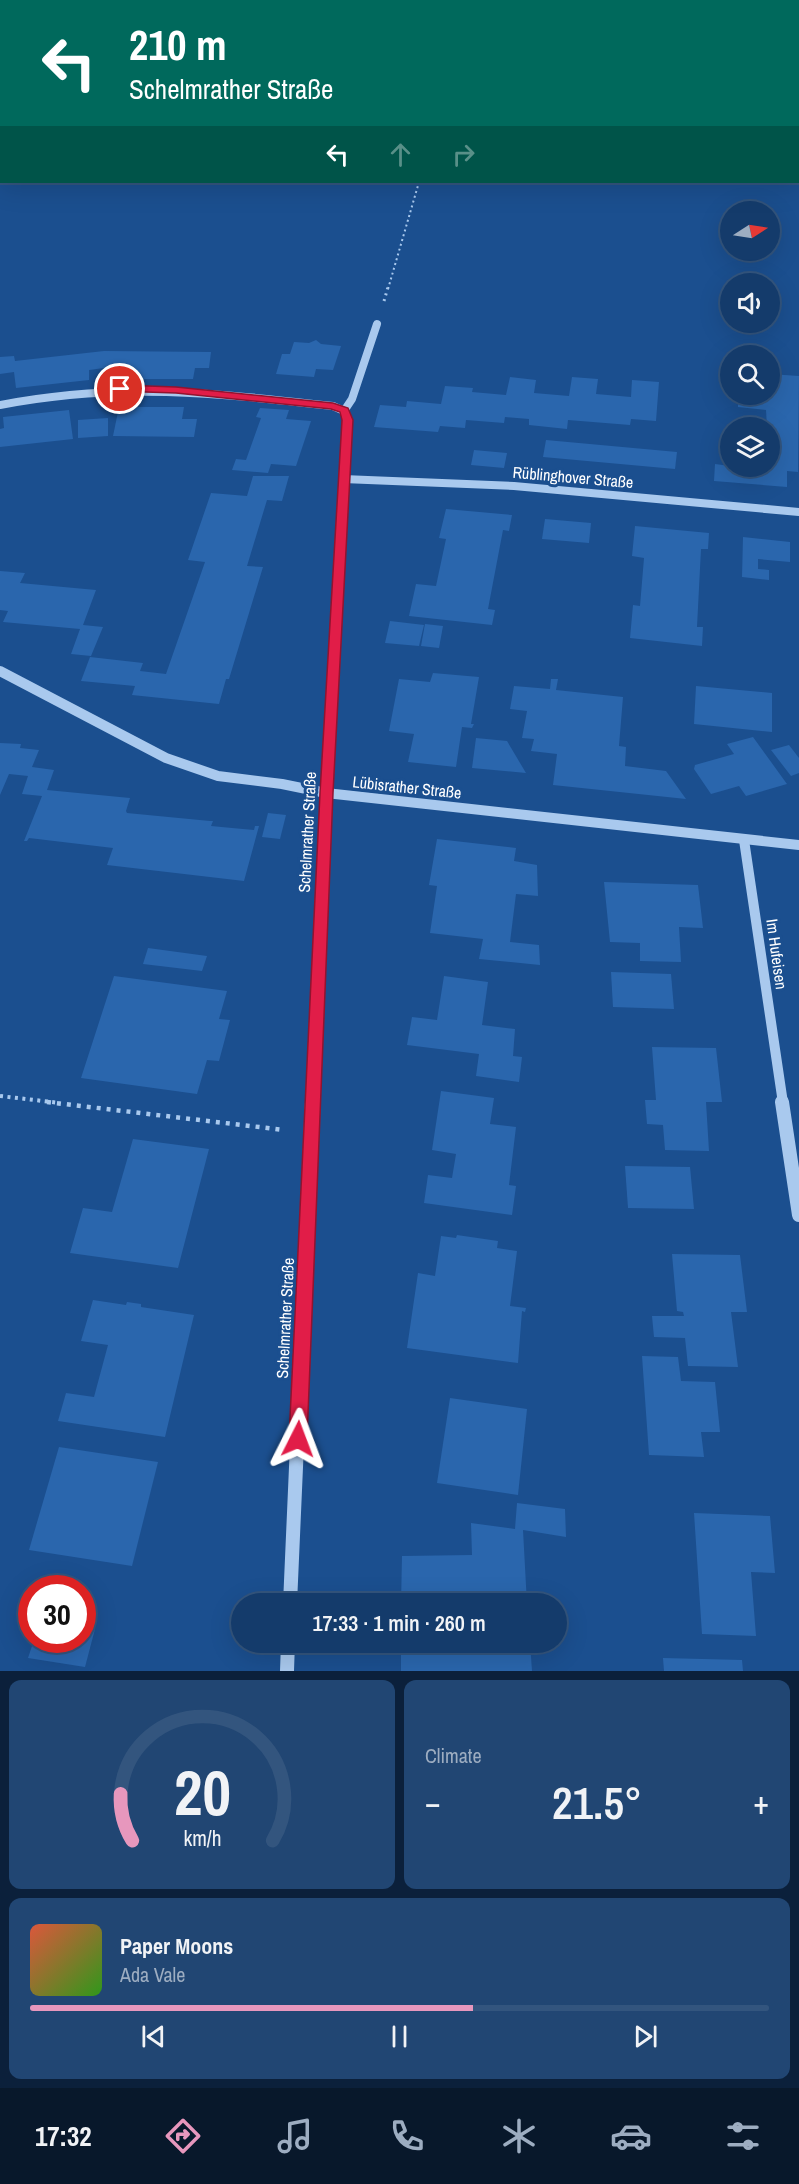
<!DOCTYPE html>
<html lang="en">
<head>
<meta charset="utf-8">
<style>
  :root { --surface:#143b6b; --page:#214673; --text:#f1f3f6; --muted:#9dadc1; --line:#33557e; --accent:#e797bd }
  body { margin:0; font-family:"Archivo Narrow",sans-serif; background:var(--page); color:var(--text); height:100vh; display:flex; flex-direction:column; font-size:22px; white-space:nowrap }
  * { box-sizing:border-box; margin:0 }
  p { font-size:20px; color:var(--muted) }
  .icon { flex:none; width:33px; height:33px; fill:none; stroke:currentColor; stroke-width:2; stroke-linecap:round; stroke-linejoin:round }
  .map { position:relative; height:1671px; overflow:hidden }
  .drawer { display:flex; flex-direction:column; gap:9px; padding:9px; background:#0b203b; flex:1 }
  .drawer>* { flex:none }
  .banner { position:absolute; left:0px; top:0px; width:800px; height:183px; box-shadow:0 6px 24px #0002,0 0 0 2px var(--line); background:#00695c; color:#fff; overflow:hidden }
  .needle { width:39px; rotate:78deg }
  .buttons { position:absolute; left:720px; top:201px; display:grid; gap:12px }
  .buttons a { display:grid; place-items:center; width:60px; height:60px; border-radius:50%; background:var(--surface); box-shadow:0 6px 24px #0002,0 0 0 2px var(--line); font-size:30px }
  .speed { position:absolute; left:18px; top:1575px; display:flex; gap:12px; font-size:30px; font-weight:700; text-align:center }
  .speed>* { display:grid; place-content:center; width:78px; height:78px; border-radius:50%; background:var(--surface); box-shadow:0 6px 24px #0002,0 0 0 2px var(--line); line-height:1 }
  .speed .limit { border:9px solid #d22; background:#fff; color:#111 }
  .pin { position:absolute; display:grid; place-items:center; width:51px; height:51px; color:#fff; margin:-26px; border:3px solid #fff; border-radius:50%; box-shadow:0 2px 6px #0007 }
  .me { position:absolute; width:66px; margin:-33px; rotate:3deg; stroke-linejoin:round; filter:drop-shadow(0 0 4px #0008) }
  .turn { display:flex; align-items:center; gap:21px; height:126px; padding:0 30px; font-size:27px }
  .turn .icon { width:78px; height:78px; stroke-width:2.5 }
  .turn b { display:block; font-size:42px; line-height:51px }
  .lanes { display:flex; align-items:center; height:57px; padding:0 30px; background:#0003; justify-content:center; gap:30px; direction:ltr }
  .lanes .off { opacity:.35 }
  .big { font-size:45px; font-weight:600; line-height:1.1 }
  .drawer .tile { flex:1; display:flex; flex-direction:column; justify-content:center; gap:9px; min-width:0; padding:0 21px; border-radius:12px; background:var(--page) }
  .drawer .dial { align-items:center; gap:0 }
  .dial svg { height:156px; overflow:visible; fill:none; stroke:var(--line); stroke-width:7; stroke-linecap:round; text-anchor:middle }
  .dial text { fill:var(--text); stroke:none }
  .song { display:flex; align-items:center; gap:18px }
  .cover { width:72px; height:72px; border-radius:9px; background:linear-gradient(135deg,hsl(10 70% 55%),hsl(110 70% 35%)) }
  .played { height:6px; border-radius:3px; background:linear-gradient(90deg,var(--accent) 60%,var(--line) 60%) }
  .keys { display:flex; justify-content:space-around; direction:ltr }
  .heat { display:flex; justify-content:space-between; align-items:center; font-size:33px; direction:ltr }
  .drawer .tiles { flex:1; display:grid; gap:9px; grid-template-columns:1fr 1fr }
  .tile:last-child { grid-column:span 2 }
  .trip { position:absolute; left:231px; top:1593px; width:336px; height:60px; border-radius:30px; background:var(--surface); box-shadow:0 6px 24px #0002,0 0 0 2px var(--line); font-weight:600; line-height:60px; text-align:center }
  .dock { display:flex; height:96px; justify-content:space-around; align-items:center; background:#08182b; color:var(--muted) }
  .dock .icon { width:42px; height:42px }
  .dock .active { color:var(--accent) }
  .dock b { font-size:27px; color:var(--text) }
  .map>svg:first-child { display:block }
</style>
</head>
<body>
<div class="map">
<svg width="799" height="1671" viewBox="0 0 799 1671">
  <rect width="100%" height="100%" fill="#1b4f8f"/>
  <g fill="#2a66ad">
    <polygon points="316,340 321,344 341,346 333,370 316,369 314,377 276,374 282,354 290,354 294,342 309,343"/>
    <polygon points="104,351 211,352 209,368 195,368 193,379 120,379 122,368 104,368 89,370 89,380 16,388 14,372 0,374 0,357 14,356 15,361"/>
    <polygon points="770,374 799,376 798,472 787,471 787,487 714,481 715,464 730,466 770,466 770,428 767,428 766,410 738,407 738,394 770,394"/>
    <polygon points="510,377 536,380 534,393 569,396 572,377 598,379 596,394 631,397 632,380 659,382 656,421 631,419 630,425 568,420 567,429 529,425 529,419 505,417 504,423 466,420 465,428 440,426 438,432 374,427 380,405 406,407 407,401 441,404 445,386 473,388 472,392 506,395"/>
    <polygon points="119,407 184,407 182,419 197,419 194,437 113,436"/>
    <polygon points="260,408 289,410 286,419 311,421 296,466 271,464 268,473 232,470 236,459 246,460 261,418 256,417"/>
    <polygon points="69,410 73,439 0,447 0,429 4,428 3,417"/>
    <polygon points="108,418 108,436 78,438 78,420"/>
    <polygon points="546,440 677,452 675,469 543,457"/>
    <polygon points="474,450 507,453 504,468 471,465"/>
    <polygon points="253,476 289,476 282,501 267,500 247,566 263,567 229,679 226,679 219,704 132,695 135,686 81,681 90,657 143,663 140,671 166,674 205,562 188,560 211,493 247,496"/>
    <polygon points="446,509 512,515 509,531 503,530 488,609 495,610 492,625 409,616 416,584 436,586 446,539 439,538"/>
    <polygon points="545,519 591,523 589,543 542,539"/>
    <polygon points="635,526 709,533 708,549 701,549 697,627 703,627 702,646 630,638 633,605 640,606 644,558 632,556"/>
    <polygon points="743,537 790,542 790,562 758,559 758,569 769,570 769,580 742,577"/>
    <polygon points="0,571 25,573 20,583 96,590 83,625 103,627 91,656 71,654 80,629 3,622 8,611 0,610"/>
    <polygon points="390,621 424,625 419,646 385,643"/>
    <polygon points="425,624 443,626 439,648 421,646"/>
    <polygon points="433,673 479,677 471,724 474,724 472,728 462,727 456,767 408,762 414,734 389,731 399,679 430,682"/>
    <polygon points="551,679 558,679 556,690 623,697 619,746 626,747 625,766 666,771 686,799 553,785 557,754 531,751 534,739 522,738 527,711 510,709 514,686 550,689"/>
    <polygon points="696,686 772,693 772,732 694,724"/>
    <polygon points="753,737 787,784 746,796 739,786 711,794 694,769 695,765 734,754 727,744"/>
    <polygon points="476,738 507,741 526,773 472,768"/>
    <polygon points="0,743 21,744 20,748 39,750 32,767 54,770 47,790 130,798 126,811 127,813 210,821 213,821 211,826 232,828 254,830 255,826 259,826 244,881 107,865 113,848 29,838 27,841 24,841 42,796 22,794 28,776 9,774 0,795"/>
    <polygon points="789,745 799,758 799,773 791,776 771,750"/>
    <polygon points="268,813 286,815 280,839 262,837"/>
    <polygon points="437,839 516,848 514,861 537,865 538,896 516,894 510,942 539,945 540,965 479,959 483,939 430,933 437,886 429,885"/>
    <polygon points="604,882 698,885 703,928 679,927 681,962 640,961 640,943 610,942"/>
    <polygon points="148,948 207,956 202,971 143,964"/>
    <polygon points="611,972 671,974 674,1009 613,1007"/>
    <polygon points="114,976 227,991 219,1019 230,1020 219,1061 207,1060 197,1094 81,1078"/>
    <polygon points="444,976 488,982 482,1025 515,1029 513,1056 522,1057 519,1082 476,1076 479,1054 407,1045 412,1017 437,1020"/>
    <polygon points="652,1047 716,1048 722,1102 706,1102 709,1151 665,1150 663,1125 647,1124 645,1100 656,1100"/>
    <polygon points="441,1091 494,1098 490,1124 516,1127 509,1185 516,1186 512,1215 424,1203 428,1175 452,1178 456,1154 432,1150"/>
    <polygon points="133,1139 209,1149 178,1268 70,1253 83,1208 112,1212"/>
    <polygon points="625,1166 690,1167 694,1209 628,1208"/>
    <polygon points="457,1235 498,1241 497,1248 517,1251 510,1306 526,1308 525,1312 522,1311 518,1363 407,1348 418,1273 435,1276 441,1236 456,1238"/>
    <polygon points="672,1254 740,1255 747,1312 731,1312 738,1367 688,1366 685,1338 654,1337 652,1316 684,1316 683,1312 677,1311"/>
    <polygon points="93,1300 126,1305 127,1302 141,1304 141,1307 194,1315 165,1437 58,1421 66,1393 94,1397 108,1345 81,1341"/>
    <polygon points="642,1356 678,1357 681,1381 715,1382 720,1432 701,1432 704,1457 649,1455"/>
    <polygon points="450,1398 527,1409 518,1495 437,1483"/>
    <polygon points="59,1447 158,1462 132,1566 29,1550"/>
    <polygon points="517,1503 565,1509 566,1537 523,1530 527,1604 401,1604 402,1556 472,1555 471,1523 515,1529"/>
    <polygon points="694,1513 770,1516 775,1573 751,1572 756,1636 702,1634"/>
    <polygon points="82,1627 95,1629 85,1667 28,1658 34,1640 82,1640"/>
    <polygon points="401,1642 530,1642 532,1671 401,1671"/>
    <polygon points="663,1658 742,1660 743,1671 664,1671"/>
  </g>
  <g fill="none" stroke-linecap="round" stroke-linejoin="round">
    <polyline stroke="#a9c9ee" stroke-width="2" stroke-dasharray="2 3" stroke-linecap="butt" points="388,289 419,182"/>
    <polyline stroke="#a9c9ee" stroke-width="3" stroke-dasharray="2 4" stroke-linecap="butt" points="384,301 388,287"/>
    <polyline stroke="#a9c9ee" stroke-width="4" stroke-dasharray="3 4.5" stroke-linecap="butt" points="0,1096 60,1103"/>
    <polyline stroke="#a9c9ee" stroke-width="4.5" stroke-dasharray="4 6" stroke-linecap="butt" points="47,1102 284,1130"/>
    <g stroke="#a9c9ee" stroke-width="8">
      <path d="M0,405c117,-23 216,-12 333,1l11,5 4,9 -14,230"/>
      <polyline points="344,411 352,399 377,324"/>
      <polyline points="343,479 514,486 799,512"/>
    </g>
    <g stroke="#a9c9ee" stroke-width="10">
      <polyline points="0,671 166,758 218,776 282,784 326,793 799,845"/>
      <polyline points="744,840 783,1103"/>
      <polyline points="312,1103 335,648"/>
    </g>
    <g stroke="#a9c9ee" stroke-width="14">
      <polyline points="782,1102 799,1215"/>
      <polyline points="290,1604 312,1102"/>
      <polyline points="287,1671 288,1642"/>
    </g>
  </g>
  <polygon fill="#e11d48" stroke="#92132f" stroke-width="1.5" points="120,385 176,387 333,403 348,408 353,420 333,793 307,1439 304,1445 298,1448 291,1445 289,1439 320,793 342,420 340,412 331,409 176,393 116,391 115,389"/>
  <g text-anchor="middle" stroke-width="6" stroke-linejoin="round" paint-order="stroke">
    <g font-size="16" fill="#fff" stroke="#1b4f8f">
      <text transform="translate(573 477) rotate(5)" y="6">Rüblinghover Straße</text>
      <text transform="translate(407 787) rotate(6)" y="6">Lübisrather Straße</text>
      <text transform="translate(307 832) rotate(-87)" y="6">Schelmrather Straße</text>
      <text transform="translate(777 954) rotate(82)" y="6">Im Hufeisen</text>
      <text transform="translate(285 1318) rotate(-87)" y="6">Schelmrather Straße</text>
    </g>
  </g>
</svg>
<div class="buttons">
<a><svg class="needle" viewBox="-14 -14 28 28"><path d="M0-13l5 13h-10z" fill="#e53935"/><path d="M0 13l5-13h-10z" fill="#9dadc1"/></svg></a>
<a><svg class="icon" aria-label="sound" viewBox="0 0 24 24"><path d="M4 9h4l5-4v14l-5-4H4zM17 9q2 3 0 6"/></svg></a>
<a><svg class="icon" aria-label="search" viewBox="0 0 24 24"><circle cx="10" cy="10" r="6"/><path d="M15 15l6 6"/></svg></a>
<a><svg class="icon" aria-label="layers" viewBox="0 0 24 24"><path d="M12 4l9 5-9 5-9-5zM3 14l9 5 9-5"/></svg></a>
</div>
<div class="speed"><div class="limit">30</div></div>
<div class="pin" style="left:120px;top:389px;background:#d93025"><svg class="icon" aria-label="arrive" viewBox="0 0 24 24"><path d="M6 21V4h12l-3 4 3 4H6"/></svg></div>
<svg class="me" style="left:298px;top:1439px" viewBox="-20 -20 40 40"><path d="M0-17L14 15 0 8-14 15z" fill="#e11d48" stroke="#fff" stroke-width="4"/></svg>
<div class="trip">17:33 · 1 min · 260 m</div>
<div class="banner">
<div class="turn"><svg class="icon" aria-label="left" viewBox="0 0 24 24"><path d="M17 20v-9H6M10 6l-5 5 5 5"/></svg><div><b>210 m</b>Schelmrather Straße</div></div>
<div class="lanes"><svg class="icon" aria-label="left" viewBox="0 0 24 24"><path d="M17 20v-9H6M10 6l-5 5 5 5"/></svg><svg class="icon off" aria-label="ahead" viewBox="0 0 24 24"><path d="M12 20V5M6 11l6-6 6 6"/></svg><svg class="icon off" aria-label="right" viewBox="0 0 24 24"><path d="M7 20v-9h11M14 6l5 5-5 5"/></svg></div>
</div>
</div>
<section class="drawer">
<div class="tiles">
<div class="tile dial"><svg viewBox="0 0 100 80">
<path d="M14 69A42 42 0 1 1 86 69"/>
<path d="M14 69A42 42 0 0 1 8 45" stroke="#e797bd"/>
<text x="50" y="56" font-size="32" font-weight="700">20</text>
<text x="50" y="72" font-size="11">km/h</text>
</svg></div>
<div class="tile"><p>Climate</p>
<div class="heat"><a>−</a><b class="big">21.5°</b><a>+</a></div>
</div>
<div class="tile">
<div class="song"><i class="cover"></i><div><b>Paper Moons</b><p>Ada Vale</p></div></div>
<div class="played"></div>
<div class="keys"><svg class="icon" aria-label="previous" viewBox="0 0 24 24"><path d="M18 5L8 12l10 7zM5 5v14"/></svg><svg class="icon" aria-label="pause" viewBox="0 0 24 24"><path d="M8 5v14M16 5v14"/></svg><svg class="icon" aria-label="next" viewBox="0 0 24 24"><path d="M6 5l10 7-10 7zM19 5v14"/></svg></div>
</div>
</div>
</section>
<nav class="dock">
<b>17:32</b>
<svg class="icon active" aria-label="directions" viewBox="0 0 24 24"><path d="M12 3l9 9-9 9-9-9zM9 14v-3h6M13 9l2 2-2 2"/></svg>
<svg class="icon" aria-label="music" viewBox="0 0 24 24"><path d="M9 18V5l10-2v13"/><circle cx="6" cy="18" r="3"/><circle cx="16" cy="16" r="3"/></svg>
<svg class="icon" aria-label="phone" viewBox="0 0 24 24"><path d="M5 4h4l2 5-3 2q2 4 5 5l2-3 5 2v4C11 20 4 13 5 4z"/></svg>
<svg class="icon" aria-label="climate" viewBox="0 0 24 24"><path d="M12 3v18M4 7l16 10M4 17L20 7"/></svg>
<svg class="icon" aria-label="car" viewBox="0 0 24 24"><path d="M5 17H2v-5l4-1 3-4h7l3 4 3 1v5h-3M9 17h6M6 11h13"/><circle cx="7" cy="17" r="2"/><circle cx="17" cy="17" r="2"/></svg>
<svg class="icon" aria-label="filters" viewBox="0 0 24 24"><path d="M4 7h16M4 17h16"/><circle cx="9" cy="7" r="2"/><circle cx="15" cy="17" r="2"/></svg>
</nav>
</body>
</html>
